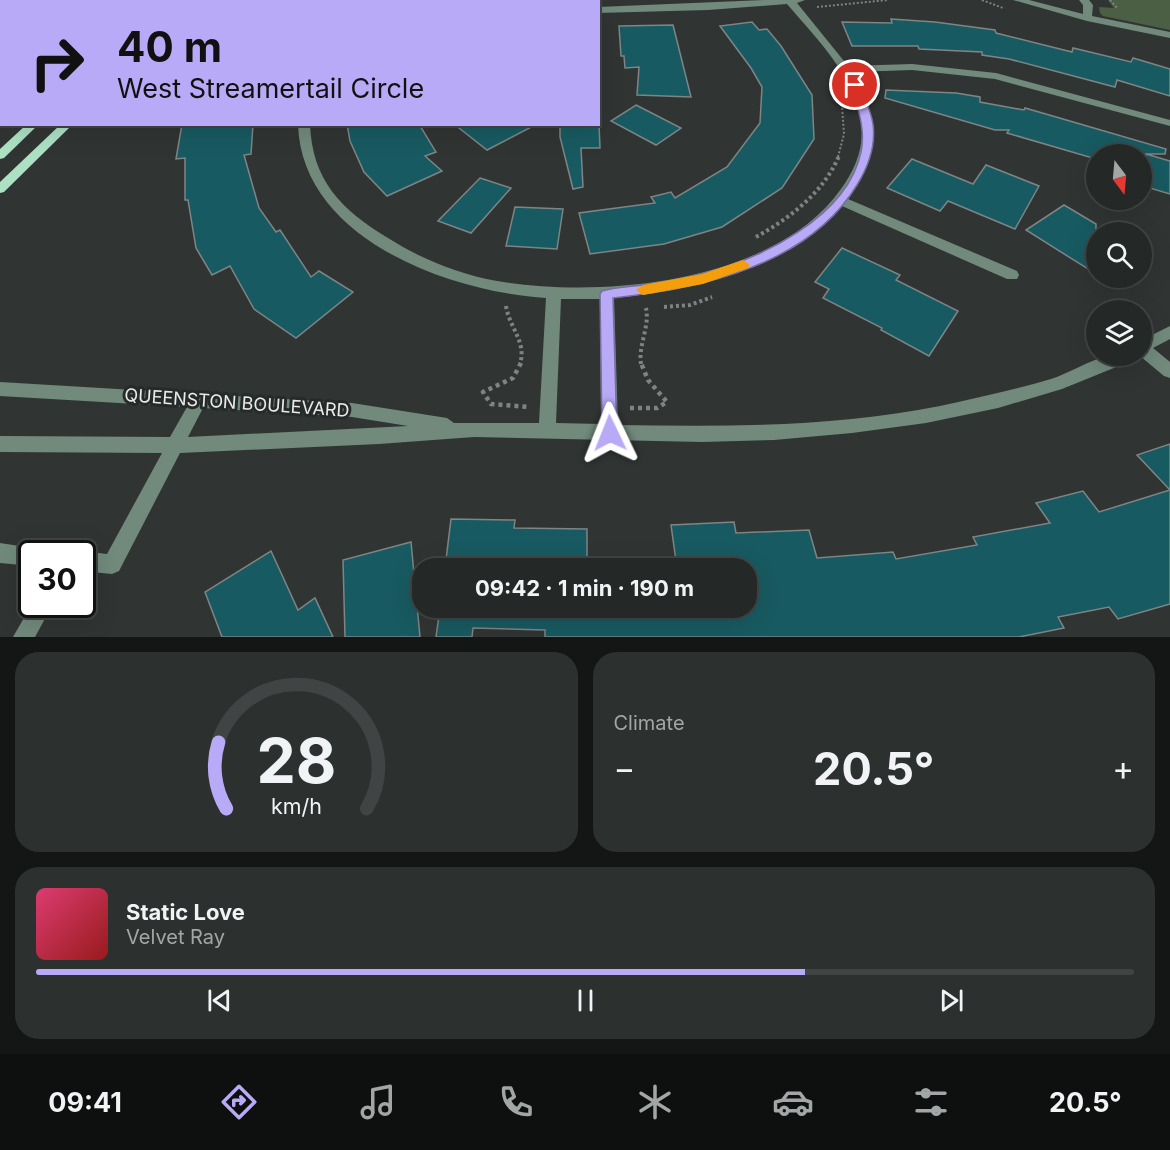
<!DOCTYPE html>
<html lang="en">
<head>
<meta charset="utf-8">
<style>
  :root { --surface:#242827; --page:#2c302f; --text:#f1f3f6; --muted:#a3a6a7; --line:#414444; --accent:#b9aaf7 }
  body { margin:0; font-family:Inter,sans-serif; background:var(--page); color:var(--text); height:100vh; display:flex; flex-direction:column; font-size:22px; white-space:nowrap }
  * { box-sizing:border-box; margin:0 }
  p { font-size:20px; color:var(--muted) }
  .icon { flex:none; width:33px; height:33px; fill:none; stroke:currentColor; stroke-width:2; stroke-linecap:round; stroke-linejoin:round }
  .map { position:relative; height:637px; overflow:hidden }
  .panel { display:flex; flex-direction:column; gap:15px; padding:15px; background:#141615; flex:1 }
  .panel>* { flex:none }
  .top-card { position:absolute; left:0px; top:0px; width:600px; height:126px; box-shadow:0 6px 24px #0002,0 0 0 2px var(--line); background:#b9aaf7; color:#111; overflow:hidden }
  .needle { width:39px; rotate:164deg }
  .controls { position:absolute; left:1086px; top:144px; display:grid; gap:12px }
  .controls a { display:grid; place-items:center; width:66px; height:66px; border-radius:50%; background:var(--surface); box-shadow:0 6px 24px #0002,0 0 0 2px var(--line); font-size:30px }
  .speed { position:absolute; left:18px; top:540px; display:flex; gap:12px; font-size:30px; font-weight:700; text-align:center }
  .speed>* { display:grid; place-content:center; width:78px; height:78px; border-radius:50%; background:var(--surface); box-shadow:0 6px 24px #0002,0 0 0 2px var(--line); line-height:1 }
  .speed .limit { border:3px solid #111; border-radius:9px; background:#fff; color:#111 }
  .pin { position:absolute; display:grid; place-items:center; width:51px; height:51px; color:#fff; margin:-26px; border:3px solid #fff; border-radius:50%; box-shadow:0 2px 6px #0007 }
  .me { position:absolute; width:66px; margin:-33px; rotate:358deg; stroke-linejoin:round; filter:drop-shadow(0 0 4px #0008) }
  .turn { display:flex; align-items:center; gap:21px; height:126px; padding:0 18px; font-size:27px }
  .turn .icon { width:78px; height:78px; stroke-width:2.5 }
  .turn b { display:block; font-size:42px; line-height:51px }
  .big { font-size:45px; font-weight:700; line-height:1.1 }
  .panel .tile { flex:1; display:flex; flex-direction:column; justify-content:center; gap:9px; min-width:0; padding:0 21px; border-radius:24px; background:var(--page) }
  .panel .dial { align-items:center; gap:0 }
  .dial svg { height:156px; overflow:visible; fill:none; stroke:var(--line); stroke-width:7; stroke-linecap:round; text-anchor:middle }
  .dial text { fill:var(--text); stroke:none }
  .song { display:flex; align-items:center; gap:18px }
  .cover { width:72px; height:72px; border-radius:9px; background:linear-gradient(135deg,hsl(340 70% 55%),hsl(0 70% 35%)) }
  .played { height:6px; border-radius:3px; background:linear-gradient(90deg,var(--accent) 70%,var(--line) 70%) }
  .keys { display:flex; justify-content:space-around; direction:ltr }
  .heat { display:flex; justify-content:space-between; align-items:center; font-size:33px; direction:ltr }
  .panel .tiles { flex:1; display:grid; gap:15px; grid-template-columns:1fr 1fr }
  .tile:last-child { grid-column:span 2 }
  .trip { position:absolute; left:412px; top:558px; width:345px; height:60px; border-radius:24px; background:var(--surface); box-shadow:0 6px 24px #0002,0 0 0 2px var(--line); font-weight:700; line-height:60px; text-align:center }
  .menu { display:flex; height:96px; justify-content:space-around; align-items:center; background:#0e1010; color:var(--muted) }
  .menu .icon { width:42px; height:42px }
  .menu .on { color:var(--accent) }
  .menu b { font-size:27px; color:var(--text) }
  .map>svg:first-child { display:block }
</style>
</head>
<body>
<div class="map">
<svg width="1170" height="637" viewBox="0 0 1170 637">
  <rect width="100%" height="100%" fill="#303534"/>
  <polygon fill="#4a5f44" points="1108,0 1170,0 1170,30 1103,16 1100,13 1099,7 1114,8"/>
  <g fill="#185a61" stroke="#7f8485" stroke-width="1.5">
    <polygon points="891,19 935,22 995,30 996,33 1072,52 1073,48 1131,62 1133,58 1170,69 1170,96 1117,80 1115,87 1009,59 982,55 982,52 919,49 918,46 852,46 842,22 892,23"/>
    <polygon points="752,22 759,30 767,29 781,46 812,95 814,139 782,188 722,227 664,244 590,254 579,213 655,203 651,197 671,192 675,198 727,167 760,123 762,87 751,68 720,26"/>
    <polygon points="673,25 691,97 637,95 639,67 625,68 624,56 621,56 619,26"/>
    <polygon points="886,90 956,93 980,97 980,102 1024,110 1025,108 1166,149 1165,154 1146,154 1170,161 1170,194 1143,186 1146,154 1096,154 1096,159 1007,133 1009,130 995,130 885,98"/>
    <polygon points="636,105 681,128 656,145 611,121"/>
    <polygon points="182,124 253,124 251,154 244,155 259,208 276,232 280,230 311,277 319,271 353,292 296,338 254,309 230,266 212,275 196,248 188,200 185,200 185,158 176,159"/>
    <polygon points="347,124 419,124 436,152 425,156 442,171 387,196 364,172 350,141"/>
    <polygon points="454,124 537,124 487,150"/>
    <polygon points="560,124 599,124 600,148 581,148 583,187 573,189 560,137"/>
    <polygon points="912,159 973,184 986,165 1039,186 1015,229 948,201 940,211 887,188"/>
    <polygon points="480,178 511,188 471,233 438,221"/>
    <polygon points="1064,205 1096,224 1096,274 1026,230"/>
    <polygon points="515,207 563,209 557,249 506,246"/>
    <polygon points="842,248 900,275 896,280 958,311 929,356 881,330 882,328 823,298 829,289 815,282"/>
    <polygon points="1170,444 1170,604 1118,619 1109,607 1058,617 1064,628 1019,637 545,637 545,630 473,628 472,637 436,637 440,608 747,608 747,568 677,568 671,525 734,522 736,533 809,530 817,558 893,552 896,559 977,545 973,537 1050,523 1036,503 1083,491 1099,512 1170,490 1137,455"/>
    <polygon points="451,519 515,520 514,528 587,529 587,568 445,568"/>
    <polygon points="411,542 420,637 345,637 343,560"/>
    <polygon points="271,551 298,610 315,598 333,637 222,637 205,592"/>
  </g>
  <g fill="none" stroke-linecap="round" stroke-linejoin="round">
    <g stroke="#7f8382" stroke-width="2" stroke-dasharray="2 2" stroke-linecap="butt">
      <polyline points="982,0 1003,8"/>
      <polyline points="1110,0 1117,8"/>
      <polyline points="817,7 888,0"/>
      <polyline points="838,157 844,134 842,106"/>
    </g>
    <g stroke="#7f8382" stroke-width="4" stroke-dasharray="3 3" stroke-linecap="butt">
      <path d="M756,237c34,-19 67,-44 83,-81"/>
      <path d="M506,306c3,21 21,36 14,58"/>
      <polyline points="664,307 690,305 712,297"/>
      <path d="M641,364c-3,-19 9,-37 5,-56"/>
    </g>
    <g stroke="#7f8382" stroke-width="4.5" stroke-dasharray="4 4" stroke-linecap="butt">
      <polyline points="521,363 513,378 483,392 491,404 529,407"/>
      <polyline points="630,408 657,408 667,402 648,380 641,363"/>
    </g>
    <g fill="#718a7c" fill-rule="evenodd">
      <polygon points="68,0 78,0 67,2"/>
      <polygon points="123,0 139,0 140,2 122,2"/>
      <path d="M764,0h41l-8,3 51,63 64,-2 84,9 174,47v6l-175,-47 -83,-9 -59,2c27,49 26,80 -5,127l169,72 2,4 -2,4h-10l-165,-73c-55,63 -147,85 -228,92l4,127c107,2 217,2 322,-19 37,-8 74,-16 111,-27 19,-6 39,-20 59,-23 7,-2 15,0 23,0l-2,5 -69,28 -64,19 -72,15 -74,10 -78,7 -72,2 -228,-5 -95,7 -199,9 -61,118 -7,3 -30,-3v-17h-5l5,-3 25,3 55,-101 -162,-1v-16l170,1 17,-30 -187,-11v-14l352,21 95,15 7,5h85l7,-125c-96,-6 -245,-59 -248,-174h12c2,57 32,86 78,114 33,21 70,36 109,43 104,18 278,2 344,-92 14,-19 24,-43 20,-68 -8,-47 -44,-82 -74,-117l-79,6 -110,3v-6zM561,299h39l1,125 -45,-1zM203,408l149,9 56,9 -220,11z"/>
      <polygon points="1013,0 1029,0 1083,14 1083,5 1079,0 1089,0 1093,5 1092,16 1170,32 1170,38 1087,21"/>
      <rect x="0" y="11" width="2" height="6"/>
      <rect x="0" y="47" width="2" height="6"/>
      <rect x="0" y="71" width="2" height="6"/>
      <rect x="0" y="95" width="2" height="6"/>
      <polygon points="1170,326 1170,339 1153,348 1170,362 1170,378 1164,376 1140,356 1142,340"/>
      <polygon points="0,543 39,549 41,554 32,554 32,566 0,563"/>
      <polygon points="32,604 53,604 35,637 13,637"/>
    </g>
    <g fill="#ace1c4" fill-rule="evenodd">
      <polygon points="168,0 178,0 167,2"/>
      <polygon points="195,0 205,0 194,2"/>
      <polygon points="27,124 39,124 4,158 0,159 0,149"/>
      <polygon points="61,124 73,124 4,192 0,193 0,182"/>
    </g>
  </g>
  <path fill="#b9aaf7" stroke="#786ea1" stroke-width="1.5" d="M855,82l5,3c4,12 11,26 13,39 3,22 -5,43 -16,61 -49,81 -156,103 -244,113l4,135 -2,4 -5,3 -6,-3 -2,-4 -2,-139 2,-3c13,-4 27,-4 41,-6 19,-2 39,-6 58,-11 59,-15 146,-56 160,-122 5,-24 -4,-45 -10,-67z"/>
  <polygon fill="#f59e0b" points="743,260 750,265 748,268 703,284 643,295 636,290 643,285 702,274"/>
  <g text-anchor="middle" stroke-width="6" stroke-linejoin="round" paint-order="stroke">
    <g font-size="18" fill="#e8ebea" stroke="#262b2a">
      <text transform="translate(237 403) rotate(4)" y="6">QUEENSTON BOULEVARD</text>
    </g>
  </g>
</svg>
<div class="controls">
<a><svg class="needle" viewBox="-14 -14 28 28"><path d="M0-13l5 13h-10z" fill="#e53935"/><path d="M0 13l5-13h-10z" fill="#a3a6a7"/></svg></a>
<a><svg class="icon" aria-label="search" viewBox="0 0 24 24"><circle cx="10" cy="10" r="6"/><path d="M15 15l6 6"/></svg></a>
<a><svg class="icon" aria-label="layers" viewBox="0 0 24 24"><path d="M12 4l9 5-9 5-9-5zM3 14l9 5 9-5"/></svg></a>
</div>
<div class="speed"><div class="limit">30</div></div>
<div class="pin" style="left:855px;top:85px;background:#d93025"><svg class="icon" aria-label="arrive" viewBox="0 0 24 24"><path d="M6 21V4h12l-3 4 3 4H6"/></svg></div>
<svg class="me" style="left:610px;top:433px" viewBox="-20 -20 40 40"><path d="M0-17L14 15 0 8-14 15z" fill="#b9aaf7" stroke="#fff" stroke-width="4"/></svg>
<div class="trip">09:42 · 1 min · 190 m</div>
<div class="top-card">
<div class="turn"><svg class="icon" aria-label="right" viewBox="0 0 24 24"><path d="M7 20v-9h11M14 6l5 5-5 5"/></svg><div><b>40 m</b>West Streamertail Circle</div></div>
</div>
</div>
<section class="panel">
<div class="tiles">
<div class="tile dial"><svg viewBox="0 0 100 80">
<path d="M14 69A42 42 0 1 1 86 69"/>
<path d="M14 69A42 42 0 0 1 10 35" stroke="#b9aaf7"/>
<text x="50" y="56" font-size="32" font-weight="700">28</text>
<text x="50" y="72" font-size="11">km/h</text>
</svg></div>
<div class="tile"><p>Climate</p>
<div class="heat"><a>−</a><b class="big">20.5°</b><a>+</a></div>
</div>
<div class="tile">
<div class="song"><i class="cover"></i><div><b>Static Love</b><p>Velvet Ray</p></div></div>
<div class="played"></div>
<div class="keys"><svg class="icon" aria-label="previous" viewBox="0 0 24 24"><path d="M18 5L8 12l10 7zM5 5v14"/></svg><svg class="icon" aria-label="pause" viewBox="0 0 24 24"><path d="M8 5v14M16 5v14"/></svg><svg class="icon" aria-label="next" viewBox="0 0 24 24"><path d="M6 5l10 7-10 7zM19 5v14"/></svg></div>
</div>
</div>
</section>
<nav class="menu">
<b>09:41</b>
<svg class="icon on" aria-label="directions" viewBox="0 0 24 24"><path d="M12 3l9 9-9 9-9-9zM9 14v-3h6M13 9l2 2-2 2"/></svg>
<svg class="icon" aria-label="music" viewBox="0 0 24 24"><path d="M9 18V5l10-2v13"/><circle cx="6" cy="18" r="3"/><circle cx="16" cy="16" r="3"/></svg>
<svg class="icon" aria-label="phone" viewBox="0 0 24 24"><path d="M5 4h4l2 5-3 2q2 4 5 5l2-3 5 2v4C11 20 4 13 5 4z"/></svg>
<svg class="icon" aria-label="climate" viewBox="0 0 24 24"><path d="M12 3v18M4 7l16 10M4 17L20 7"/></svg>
<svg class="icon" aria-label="car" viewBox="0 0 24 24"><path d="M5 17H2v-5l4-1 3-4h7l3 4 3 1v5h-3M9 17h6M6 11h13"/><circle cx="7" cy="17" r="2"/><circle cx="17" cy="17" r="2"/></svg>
<svg class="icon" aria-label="filters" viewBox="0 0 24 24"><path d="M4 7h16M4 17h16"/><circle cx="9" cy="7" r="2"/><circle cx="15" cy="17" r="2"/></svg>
<b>20.5°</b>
</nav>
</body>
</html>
